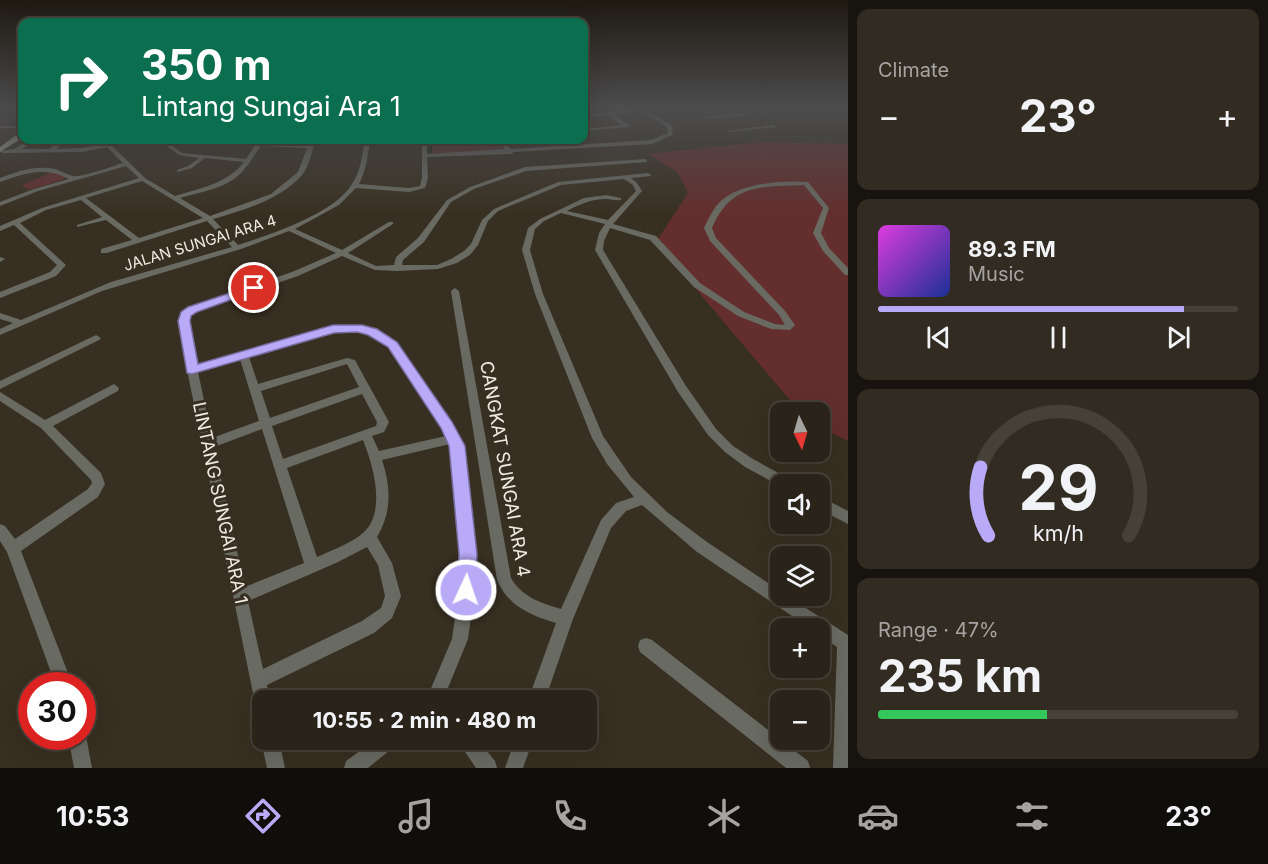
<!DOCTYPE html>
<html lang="en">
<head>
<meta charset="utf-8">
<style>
  :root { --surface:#292319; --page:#312b22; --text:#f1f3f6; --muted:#a5a4a2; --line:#454038; --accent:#b9aaf7 }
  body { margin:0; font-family:Inter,sans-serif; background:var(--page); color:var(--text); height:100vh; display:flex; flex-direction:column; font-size:22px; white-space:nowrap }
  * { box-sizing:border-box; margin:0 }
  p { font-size:20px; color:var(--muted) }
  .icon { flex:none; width:33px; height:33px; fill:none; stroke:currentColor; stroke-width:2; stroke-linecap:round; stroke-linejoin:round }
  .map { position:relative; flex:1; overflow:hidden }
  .drawer { display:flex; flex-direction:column; gap:9px; padding:9px; background:#17130e; width:420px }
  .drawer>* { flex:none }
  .banner { position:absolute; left:18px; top:18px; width:570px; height:126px; border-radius:12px; box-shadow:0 6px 24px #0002,0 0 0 2px var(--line); background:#0b6e4f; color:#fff; overflow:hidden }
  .needle { width:39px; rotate:175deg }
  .buttons { position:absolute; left:770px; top:402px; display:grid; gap:12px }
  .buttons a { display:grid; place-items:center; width:60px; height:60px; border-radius:12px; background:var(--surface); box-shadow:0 6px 24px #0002,0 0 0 2px var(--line); font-size:30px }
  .speed { position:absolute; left:18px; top:672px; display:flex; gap:12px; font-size:30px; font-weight:700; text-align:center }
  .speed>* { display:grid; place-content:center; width:78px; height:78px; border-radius:50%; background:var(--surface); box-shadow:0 6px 24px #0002,0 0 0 2px var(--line); line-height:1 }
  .speed .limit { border:9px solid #d22; background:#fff; color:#111 }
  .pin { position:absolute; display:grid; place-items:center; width:51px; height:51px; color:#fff; margin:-26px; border:3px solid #fff; border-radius:50%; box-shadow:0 2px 6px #0007 }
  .me { position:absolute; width:66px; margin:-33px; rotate:3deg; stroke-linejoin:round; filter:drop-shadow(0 0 4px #0008) }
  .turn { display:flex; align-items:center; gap:21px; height:126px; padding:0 24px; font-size:27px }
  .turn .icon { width:78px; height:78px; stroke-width:2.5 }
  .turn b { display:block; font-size:42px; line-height:51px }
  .big { font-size:45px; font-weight:700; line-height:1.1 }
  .drawer .widget { flex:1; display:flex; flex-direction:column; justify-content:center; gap:9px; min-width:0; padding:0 21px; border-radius:12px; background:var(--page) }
  .drawer .dial { align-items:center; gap:0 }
  .dial svg { height:156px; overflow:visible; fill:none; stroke:var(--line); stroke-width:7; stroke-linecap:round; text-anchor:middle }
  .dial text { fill:var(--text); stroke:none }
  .song { display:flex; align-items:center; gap:18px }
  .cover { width:72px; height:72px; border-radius:9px; background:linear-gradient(135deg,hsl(300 70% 55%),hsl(230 70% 35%)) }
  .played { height:6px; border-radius:3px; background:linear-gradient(90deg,var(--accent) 85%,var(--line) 85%) }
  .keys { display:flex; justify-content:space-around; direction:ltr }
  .heat { display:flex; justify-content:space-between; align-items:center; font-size:33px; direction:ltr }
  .charge { height:9px; border-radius:4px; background:linear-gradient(90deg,#34c759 47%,var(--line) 0) }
  .trip { position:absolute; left:252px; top:690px; width:345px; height:60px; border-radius:12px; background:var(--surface); box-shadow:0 6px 24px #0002,0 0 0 2px var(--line); font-weight:700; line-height:60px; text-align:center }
  .tab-bar { display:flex; height:96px; justify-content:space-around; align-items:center; background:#100e0a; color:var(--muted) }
  .tab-bar .icon { width:42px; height:42px }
  .tab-bar .selected { color:var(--accent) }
  .tab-bar b { font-size:27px; color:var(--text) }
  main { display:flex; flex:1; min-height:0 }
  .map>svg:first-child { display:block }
</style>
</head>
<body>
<main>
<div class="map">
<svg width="848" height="768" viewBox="0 0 848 768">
  <rect width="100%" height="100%" fill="#372f21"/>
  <g fill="#632e2d">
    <polygon points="431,140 495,140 504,149 500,151 438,154 432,153"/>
    <polygon points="760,142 848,144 848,441 819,427 819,412 800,412 656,242 688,193 678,173 648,154"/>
    <polygon points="55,171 66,177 62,180 28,190 22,185"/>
  </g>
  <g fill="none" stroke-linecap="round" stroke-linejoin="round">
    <polyline stroke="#022904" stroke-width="1.5" points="430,140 431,152"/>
    <g fill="#696a62" fill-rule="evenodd">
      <path d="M643,108h8v2l-4,1 24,14 2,4 -1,6 -20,9 -138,8 -3,2 -84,3 1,21 -3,10 -16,4 -53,-4 -17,17 -44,24 47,21 47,-28h4v2l-45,29 28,13 18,-1 2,-8 22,-19 29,-38 23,-13 55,-20 120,-8 2,1v2l-121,9 -52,18 -23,13 -27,40 -21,18 -1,5h35l14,-6 13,-8 7,-7 11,-24 12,-11 64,-27 90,-9 3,2 -1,1 -19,2 6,5 5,8 -29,33 43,12 44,47 44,29 31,12 10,1 -6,-10 -69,-74 -6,-13c5,-10 9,-20 18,-28 19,-17 62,-20 86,-18l21,26 -8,25 8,15 19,20v7h-3l-22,-24 -10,-18 10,-25 -19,-23c-43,2 -73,-2 -92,43l4,10 69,73 10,14 -5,5 -19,-1 -33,-13 -44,-29 -44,-47 -40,-12 -6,13 -1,9 83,136 30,43 17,17 20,13 38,21 2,4h-13v2l-35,-19 -20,-15 -17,-17 -30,-43 -83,-142 4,-17 6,-9 -44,-11 -17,8 -9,8 -5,21 13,44 60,142 28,41 36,35 40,30 73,49v5h7l61,39v133h-15l4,-121 -18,-12v-7h-9l-113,-76 -55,-47 -16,6 -15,17 -38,91 -28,81h-17l28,-77c-26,-8 -48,-17 -59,-43l-46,-289 4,-3 4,3 52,287c11,19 30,25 50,31l40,-89 15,-17 18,-6 -27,-33 -15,-26 -57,-144 -13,-44 6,-22 12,-9 44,-21 22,-3 15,3v2c-5,1 -10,-1 -15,-1 -15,0 -26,5 -39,12l41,9 28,-29 -3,-6 -9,-6 -63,6 -63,26 -10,10 -10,24 -8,10 -13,8 -19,6 -41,2 -22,-1 -33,-14 -44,20 -103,35 -6,7 7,47 137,-39 24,-1 19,5 20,13 55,80 12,23 12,108 -2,49 -5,36 -25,61h-17l26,-61 5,-36 4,-49 -11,-110 -68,16c9,27 10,52 -5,77l15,26 9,33 -9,22 -18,15 -107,52 3,15h-8v11l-6,-3 -69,-338 -8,-52 10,-11 103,-35 44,-19 -47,-22 -48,18 -139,42 -102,44v-6l13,-6 -13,-4v-6l21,7 90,-38 121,-35 -25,-26 -100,32h-6v-4l31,-9 -26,-20 -29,7v-2l25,-8 -21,-17 -35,10 -26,13 46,42 -10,11 -56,22v-6l50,-20 7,-7 -43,-40 -14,6v-5l42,-18 97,-30 -13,-12 -88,25 -38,15v-4l34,-13 35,-10c-25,-13 -45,-5 -69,3v-4c18,-7 36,-13 55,-9 7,2 12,6 18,7 7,2 41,-10 50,-13l-16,-16 -25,5 -79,1 -3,-2 14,-2 15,-9h6l-13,9h27l13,-9h6l-12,9 26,-1 23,-4 -1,-4h4l2,4 35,34 30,18c25,-8 52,-12 69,-34l-39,-4 -13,10 -15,4v-2l11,-4 11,-8 -20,-3 -20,-15h5l18,13 64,6 9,-14 -59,-3 -3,-2h20l95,5 3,-5h4c-2,9 -6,27 -13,35 -22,25 -58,35 -89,44l25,26c33,-11 96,-31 114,-61 9,-13 10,-29 13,-44h5c-2,16 -4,30 -11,44l50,4 11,-2 2,-8v-38h5v14l78,-5 -8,-9h4l10,9 140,-9 17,-7 -1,-6 -25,-16 -29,3 16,11v2l-45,4v-2l38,-4 -14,-10 -24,2v-2zM261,146l46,2 -9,24 -27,22 -61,22 -30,-18c20,-6 45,-9 61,-25 8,-8 13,-18 20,-27zM142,181l61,37 -64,20 -53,-40zM357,331l13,3 20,13 56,89 -67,15 -7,-15 12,-4 5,-10 -33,-60 -1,-2 -8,-2 -89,26 -9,-27 84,-25zM240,359l19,62 -47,17 -14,-66zM347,364l12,23 -89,31 -9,-27zM362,394l15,28 -1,4 -93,33 -11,-33zM262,429l42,134 -59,24 -31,-140zM363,440c10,25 24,72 0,93 -13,11 -31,17 -46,24l-30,-89zM367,547l11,18 7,31 -4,12 -19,13 -99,48 -15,-68 88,-38z"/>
      <polygon points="790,108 795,108 792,112 788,112"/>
      <polygon points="748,113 750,115 700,119 698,118"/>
      <polygon points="774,125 776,127 730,132 728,131"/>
      <rect x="0" y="126" width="22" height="2"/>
      <polygon points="0,257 5,259 0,262"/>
      <polygon points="96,335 101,338 99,340 0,389 0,381"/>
      <polygon points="114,384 119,388 118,391 53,426 101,473 105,484 98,497 21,551 73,686 56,686 7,552 0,541 0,524 5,526 15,539 88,489 92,483 91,480 41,428 0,401 0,392 45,420"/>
      <polygon points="819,496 848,511 848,524 819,509"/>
      <polygon points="646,638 652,640 808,761 810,768 786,768 640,652 638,646 640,640"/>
      <polygon points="82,729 86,736 92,768 74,768 68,736 82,736"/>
      <polygon points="262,736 262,740 279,740 285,768 267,768 261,740"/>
      <polygon points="375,740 398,740 395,746 368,768 344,768 346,761"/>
      <polygon points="458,740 478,740 495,761 497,768 476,768 461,746"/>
      <polygon points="515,740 533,740 523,768 505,768"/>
    </g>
    <g fill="#a0a293" fill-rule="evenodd">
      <polygon points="0,108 9,108 6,110"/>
      <polygon points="19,133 22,133 22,138 0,152 0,147"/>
    </g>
  </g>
  <linearGradient id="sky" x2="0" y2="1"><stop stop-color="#1e1a12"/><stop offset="0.5" stop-color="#4d4d4e"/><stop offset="1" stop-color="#4d4d4e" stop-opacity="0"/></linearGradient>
  <rect width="848" height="216" fill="url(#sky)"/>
  <polygon fill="#b9aaf7" stroke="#786ea1" stroke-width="1.5" points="254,285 260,288 258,290 197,312 191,316 190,321 198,364 333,325 362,325 377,329 397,342 452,422 465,446 477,554 476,590 473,597 466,600 459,597 457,590 459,554 449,446 441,428 388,347 368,335 357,332 334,333 192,374 187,373 178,321 181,312 188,307"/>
  <g text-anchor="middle" stroke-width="6" stroke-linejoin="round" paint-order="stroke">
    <g font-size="15" fill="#f0ebe2" stroke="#372f21">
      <text transform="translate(200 243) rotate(-17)" y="5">JALAN SUNGAI ARA 4</text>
    </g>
    <g font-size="18" fill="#f0ebe2" stroke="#372f21">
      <text transform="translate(505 469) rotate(80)" y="6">CANGKAT SUNGAI ARA 4</text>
      <text transform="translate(220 503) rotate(78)" y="6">LINTANG SUNGAI ARA 1</text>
    </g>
  </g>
</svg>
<div class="buttons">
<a><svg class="needle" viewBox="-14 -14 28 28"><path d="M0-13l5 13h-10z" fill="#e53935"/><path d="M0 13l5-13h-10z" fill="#a5a4a2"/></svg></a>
<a><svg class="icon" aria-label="sound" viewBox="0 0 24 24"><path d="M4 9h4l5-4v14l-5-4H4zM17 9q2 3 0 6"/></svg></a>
<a><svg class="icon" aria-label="layers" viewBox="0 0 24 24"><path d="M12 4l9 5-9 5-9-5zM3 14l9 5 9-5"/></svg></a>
<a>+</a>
<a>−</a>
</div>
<div class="speed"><div class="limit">30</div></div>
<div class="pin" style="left:254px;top:288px;background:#d93025"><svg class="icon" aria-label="arrive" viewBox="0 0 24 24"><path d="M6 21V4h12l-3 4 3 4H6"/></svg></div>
<svg class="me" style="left:466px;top:590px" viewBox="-20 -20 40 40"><circle r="17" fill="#b9aaf7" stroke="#fff" stroke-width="3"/><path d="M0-11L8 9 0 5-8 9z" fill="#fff"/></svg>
<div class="trip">10:55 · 2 min · 480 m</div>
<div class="banner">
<div class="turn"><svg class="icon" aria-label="right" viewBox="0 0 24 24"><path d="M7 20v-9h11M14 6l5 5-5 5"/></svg><div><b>350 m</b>Lintang Sungai Ara 1</div></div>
</div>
</div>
<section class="drawer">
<div class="widget"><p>Climate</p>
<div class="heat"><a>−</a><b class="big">23°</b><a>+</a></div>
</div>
<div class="widget">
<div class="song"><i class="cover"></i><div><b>89.3 FM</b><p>Music</p></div></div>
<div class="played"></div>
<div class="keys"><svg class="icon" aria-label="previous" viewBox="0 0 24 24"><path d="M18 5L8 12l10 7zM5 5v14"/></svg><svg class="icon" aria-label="pause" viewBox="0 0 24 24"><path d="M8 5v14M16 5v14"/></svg><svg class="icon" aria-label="next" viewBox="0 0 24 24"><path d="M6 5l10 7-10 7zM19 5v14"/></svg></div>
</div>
<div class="widget dial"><svg viewBox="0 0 100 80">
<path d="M14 69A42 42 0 1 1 86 69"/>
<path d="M14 69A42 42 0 0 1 10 34" stroke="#b9aaf7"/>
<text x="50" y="56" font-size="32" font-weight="700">29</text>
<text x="50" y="72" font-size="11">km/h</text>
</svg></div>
<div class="widget"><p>Range · 47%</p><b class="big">235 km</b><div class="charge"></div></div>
</section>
</main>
<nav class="tab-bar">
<b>10:53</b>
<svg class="icon selected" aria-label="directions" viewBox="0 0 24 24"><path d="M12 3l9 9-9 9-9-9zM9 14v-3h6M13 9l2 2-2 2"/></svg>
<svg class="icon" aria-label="music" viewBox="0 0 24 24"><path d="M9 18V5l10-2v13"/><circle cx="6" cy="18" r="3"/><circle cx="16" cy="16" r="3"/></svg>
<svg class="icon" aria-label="phone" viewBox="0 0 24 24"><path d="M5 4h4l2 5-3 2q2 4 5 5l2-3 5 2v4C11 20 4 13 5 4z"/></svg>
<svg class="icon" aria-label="climate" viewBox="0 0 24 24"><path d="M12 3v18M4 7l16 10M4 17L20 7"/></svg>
<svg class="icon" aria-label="car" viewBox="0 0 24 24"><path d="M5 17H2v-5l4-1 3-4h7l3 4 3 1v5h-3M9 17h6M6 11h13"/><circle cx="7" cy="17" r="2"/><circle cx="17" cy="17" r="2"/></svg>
<svg class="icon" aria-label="filters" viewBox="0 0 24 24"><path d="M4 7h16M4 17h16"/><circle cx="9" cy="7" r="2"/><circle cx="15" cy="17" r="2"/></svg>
<b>23°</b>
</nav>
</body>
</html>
